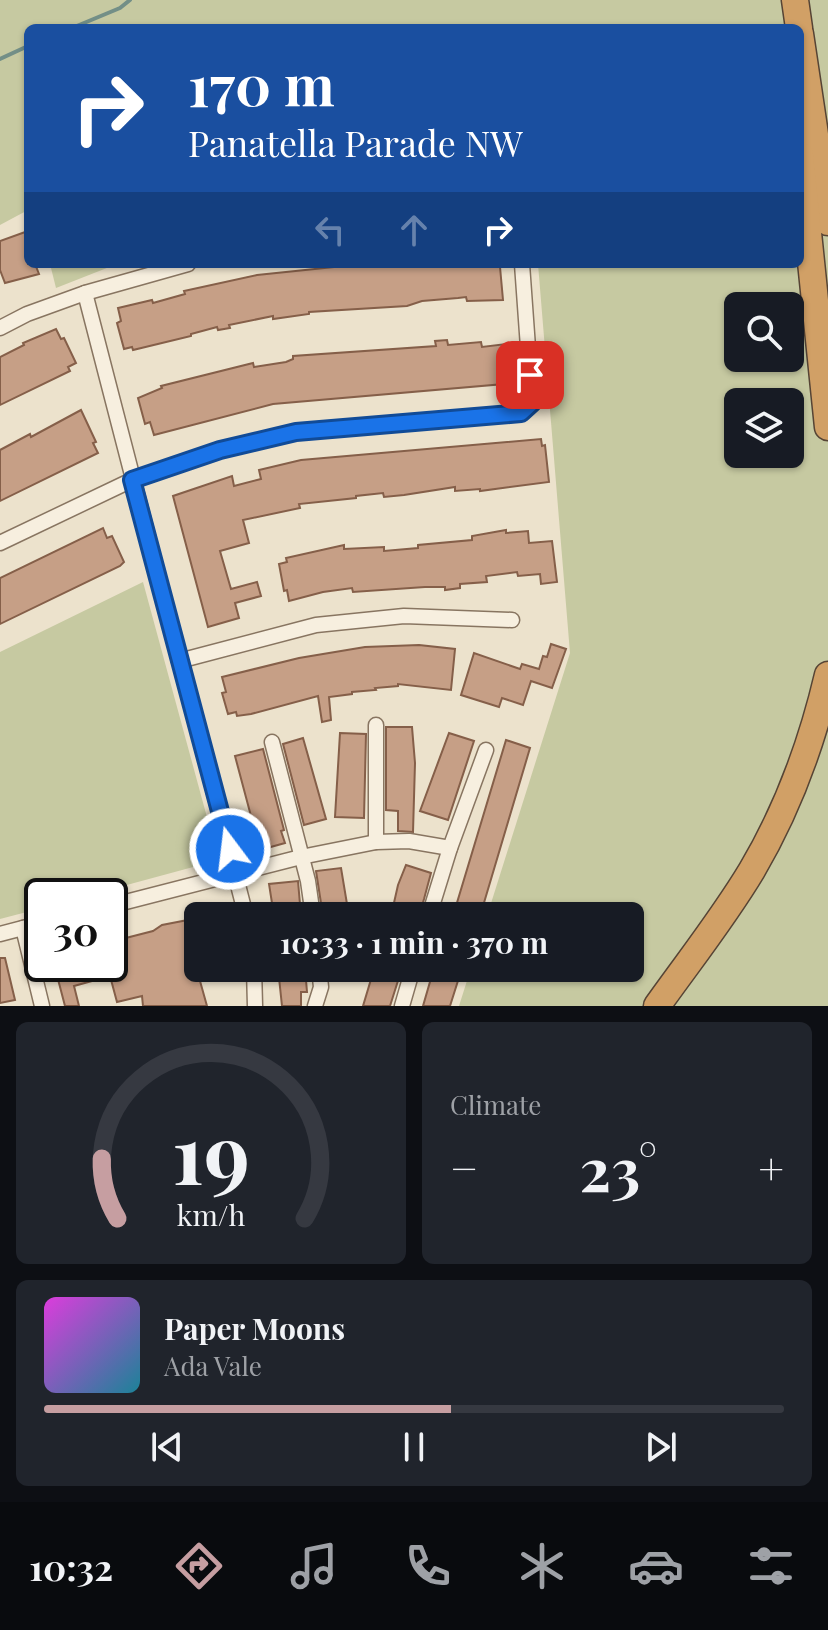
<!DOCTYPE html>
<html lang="en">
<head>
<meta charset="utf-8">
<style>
  :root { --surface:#171b24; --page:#20242c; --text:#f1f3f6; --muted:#9ea1a6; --line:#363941; --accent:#c69ea1 }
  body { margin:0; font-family:"Playfair Display",serif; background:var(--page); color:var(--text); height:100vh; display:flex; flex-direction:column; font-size:30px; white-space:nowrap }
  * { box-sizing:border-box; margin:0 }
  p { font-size:26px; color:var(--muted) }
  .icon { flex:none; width:44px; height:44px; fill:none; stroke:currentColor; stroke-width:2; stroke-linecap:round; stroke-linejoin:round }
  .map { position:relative; height:1006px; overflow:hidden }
  .side { display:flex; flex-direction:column; gap:16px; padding:16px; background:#0d0f14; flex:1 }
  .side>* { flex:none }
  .guide { position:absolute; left:24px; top:24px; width:780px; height:244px; border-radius:12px; box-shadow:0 2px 6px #0004; background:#1a4fa0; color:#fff; overflow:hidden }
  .buttons { position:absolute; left:724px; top:292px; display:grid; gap:16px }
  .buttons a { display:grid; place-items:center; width:80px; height:80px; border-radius:12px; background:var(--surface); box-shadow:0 2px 6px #0004; font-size:40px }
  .speed { position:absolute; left:24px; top:878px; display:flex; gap:16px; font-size:40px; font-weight:700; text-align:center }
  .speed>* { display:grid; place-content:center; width:104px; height:104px; border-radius:50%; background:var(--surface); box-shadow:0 2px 6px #0004; line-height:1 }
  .speed .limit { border:4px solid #111; border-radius:12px; background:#fff; color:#111 }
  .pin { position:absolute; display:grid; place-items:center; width:68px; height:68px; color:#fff; margin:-34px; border-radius:16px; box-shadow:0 4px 12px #0006 }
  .me { position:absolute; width:88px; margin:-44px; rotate:345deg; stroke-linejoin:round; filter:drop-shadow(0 0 6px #0008) }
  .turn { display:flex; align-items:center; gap:28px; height:168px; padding:0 32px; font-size:36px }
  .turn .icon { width:104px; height:104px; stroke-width:2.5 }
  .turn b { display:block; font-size:56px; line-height:68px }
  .lanes { display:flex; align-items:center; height:76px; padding:0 32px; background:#0003; justify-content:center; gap:40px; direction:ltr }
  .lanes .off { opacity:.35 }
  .big { font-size:60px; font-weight:700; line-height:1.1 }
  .side .widget { flex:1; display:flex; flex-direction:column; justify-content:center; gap:12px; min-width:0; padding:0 28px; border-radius:12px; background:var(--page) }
  .side .dial { align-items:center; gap:0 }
  .dial svg { height:208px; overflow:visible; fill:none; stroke:var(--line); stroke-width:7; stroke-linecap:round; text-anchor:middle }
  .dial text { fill:var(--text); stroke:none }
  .song { display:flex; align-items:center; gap:24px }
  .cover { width:96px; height:96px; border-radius:12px; background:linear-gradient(135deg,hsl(300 70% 55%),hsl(190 70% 35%)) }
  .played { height:8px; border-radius:4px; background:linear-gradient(90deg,var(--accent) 55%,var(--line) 55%) }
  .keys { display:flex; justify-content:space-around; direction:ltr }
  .heat { display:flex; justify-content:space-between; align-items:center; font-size:44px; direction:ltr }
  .side .tiles { flex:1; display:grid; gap:16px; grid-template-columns:1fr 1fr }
  .widget:last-child { grid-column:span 2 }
  .trip { position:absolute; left:184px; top:902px; width:460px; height:80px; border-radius:12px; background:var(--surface); box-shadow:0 2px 6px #0004; font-weight:700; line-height:80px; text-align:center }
  .tabs { display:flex; height:128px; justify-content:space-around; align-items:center; background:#090b0e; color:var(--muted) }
  .tabs .icon { width:56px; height:56px }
  .tabs .selected { color:var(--accent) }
  .tabs b { font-size:36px; color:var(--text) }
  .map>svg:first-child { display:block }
</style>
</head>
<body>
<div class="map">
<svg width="828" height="1006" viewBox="0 0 828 1006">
  <rect width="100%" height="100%" fill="#ece2cc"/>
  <g fill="#c6c9a1" fill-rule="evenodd">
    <path d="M0,0h828v1006h-369l12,-38h159v-52h-143l83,-263 -32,-389h262v-236h-772v182l-28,15zM738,306h52v52h-52zM738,402h52v52h-52z"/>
    <polygon points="50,264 117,264 56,288"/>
    <polygon points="143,582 211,832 213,854 208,863 86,896 42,896 42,908 0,919 0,652"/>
  </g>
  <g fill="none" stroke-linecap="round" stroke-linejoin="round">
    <g stroke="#738f87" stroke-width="4">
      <polyline points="72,28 120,8 130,0"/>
      <polyline points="0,59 28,46"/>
    </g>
  </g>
  <g fill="#c69f86" stroke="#855f49" stroke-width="2">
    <polygon points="28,231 28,264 35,264 39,274 5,283 0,270 0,241"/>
    <polygon points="363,264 496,264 497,267 500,267 503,300 467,301 466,297 458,298 422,301 407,306 309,312 309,314 273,319 273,316 229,325 230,328 218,330 217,327 191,334 191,336 133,350 132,347 124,349 117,323 121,321 118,308 152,300 153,303 185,294 184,291 257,275"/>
    <polygon points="56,329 61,339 64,338 76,363 68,367 70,371 0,405 0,357 24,345 23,343"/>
    <polygon points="447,340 448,345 481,342 482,347 506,344 509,371 503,372 504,384 273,404 154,435 150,422 145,424 138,398 162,388 161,386 253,363 254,367 286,362 293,359 293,356 436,346 435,341"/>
    <polygon points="81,410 96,442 93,443 98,453 0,501 0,450 30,434 31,437"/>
    <polygon points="541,439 542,446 545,445 549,482 480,491 480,489 455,491 455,487 404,495 384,497 383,493 356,496 356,498 299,504 300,508 243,520 249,543 220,551 231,589 257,582 261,596 235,603 239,618 208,627 173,496 232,476 234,486 261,479 259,470 301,460"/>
    <polygon points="103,528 107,538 112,536 124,562 120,566 0,624 0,578"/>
    <polygon points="506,530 506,533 528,531 529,543 552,541 557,582 541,584 540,574 518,576 517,572 486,576 487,582 460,584 460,588 445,590 445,587 425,587 353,592 352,588 323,592 289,601 287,590 284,591 279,564 287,562 286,558 344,545 344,549 384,547 384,551 418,548 418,545 472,540 472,536"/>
    <polygon points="551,644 566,649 552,688 531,681 523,705 502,698 499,707 461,695 474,653 520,669 522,664 539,669 543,656 547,657"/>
    <polygon points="419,645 455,649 451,690 398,684 398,686 375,688 376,690 352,692 352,694 329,697 331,720 322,722 318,696 251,714 237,716 236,712 228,714 222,693 226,692 222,677 299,658 365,647"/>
    <polygon points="386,727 412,727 415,763 413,832 398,831 398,811 386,810"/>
    <polygon points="340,733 366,734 364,818 335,817"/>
    <polygon points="449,733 474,741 448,820 420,811"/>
    <polygon points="303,738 326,819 304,825 283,744"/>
    <polygon points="506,740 530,748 486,896 480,916 453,916"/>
    <polygon points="263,749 284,830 281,831 285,843 260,850 235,756"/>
    <polygon points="406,865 431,873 424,899 419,916 391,916 398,885"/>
    <polygon points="341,868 349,916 323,916 316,871"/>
    <polygon points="298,881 301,916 274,916 269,884"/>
    <polygon points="198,918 198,968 212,968 214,978 200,981 207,1006 143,1006 142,996 117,1002 110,976 74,986 79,1006 65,1006 54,964 110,964 110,942 153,931 162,925"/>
    <polygon points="0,958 5,958 15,1000 0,1003"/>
    <polygon points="278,968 305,968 307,992 301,992 301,1006 282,1006"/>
    <polygon points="329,968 402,968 390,1006 363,1006 372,976 330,981"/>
    <polygon points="434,968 462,968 450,1006 423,1006"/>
  </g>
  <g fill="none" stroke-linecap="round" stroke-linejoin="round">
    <g stroke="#887561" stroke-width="17">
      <g id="minor">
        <polyline points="85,293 188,264"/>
        <polyline points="0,328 27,314 85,293 246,916"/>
        <polyline points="0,543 132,480 220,450 296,432 521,413 532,403 522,264"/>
        <polyline points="179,661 316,625 404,616 512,620"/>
        <polyline points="272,742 308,881 313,916"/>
        <polyline points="376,842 376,725"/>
        <polyline points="110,906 301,857 376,842 409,841 450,848"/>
        <polyline points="429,916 450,848 486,750"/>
        <polyline points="23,928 42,1006"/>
        <polyline points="0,934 42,923"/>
        <polyline points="254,968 255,1006"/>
        <polyline points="315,1006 321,987 319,968"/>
        <polyline points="402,1006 413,968"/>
      </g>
    </g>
    <g stroke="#564435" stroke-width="29">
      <g id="motorway">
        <polyline points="795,0 799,28"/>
        <polyline points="800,34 828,222"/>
        <polyline points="800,155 828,427"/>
        <path d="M657,1006c32,-45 67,-89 95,-136 36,-61 60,-127 76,-195"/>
      </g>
    </g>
    <use href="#minor" stroke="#f7efdf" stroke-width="14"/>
    <use href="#motorway" stroke="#d1a066" stroke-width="26"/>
  </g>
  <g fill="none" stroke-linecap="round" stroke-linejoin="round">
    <g stroke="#114b97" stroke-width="20">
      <polyline id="route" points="230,849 132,480 220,450 296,432 521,413 532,403 530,375"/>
    </g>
    <use href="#route" stroke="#1a73e8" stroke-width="14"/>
  </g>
</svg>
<div class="buttons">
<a><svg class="icon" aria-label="search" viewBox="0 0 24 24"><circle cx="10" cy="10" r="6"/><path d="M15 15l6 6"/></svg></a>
<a><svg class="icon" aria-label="layers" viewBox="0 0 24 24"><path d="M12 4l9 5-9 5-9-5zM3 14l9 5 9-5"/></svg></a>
</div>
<div class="speed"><div class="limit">30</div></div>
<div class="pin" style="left:530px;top:375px;background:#d93025"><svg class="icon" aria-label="arrive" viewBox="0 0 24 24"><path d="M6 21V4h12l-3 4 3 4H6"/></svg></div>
<svg class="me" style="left:230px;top:849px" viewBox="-20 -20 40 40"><circle r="17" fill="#1a73e8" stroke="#fff" stroke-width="3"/><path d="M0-11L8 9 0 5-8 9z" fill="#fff"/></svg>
<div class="trip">10:33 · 1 min · 370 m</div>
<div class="guide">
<div class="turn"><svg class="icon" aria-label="right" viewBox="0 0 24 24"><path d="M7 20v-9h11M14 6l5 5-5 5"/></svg><div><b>170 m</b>Panatella Parade NW</div></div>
<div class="lanes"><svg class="icon off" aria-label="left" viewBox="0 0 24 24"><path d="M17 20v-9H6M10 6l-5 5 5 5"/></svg><svg class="icon off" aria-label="ahead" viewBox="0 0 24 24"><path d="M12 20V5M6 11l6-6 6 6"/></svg><svg class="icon" aria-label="right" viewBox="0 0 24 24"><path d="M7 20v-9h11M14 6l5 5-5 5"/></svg></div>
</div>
</div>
<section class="side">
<div class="tiles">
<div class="widget dial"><svg viewBox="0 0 100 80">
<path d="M14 69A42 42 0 1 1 86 69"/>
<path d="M14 69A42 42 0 0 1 8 46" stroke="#c69ea1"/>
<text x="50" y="56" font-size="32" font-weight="700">19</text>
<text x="50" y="72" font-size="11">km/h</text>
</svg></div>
<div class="widget"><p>Climate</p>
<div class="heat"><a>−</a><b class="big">23°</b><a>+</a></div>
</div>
<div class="widget">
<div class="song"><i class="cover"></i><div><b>Paper Moons</b><p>Ada Vale</p></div></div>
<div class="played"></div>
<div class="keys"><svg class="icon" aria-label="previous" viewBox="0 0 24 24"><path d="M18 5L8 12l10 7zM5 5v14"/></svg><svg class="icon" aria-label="pause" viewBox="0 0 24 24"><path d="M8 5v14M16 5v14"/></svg><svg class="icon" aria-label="next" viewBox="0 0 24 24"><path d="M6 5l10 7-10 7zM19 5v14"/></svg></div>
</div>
</div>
</section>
<nav class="tabs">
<b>10:32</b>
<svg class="icon selected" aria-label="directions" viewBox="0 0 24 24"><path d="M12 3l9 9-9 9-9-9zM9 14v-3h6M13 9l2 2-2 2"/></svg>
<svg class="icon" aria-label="music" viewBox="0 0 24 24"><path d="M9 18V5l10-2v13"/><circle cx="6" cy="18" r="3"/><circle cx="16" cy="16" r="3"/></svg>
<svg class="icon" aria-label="phone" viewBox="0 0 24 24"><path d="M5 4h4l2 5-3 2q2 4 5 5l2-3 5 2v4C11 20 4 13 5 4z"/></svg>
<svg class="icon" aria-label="climate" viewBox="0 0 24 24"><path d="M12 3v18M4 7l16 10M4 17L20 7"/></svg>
<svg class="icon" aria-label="car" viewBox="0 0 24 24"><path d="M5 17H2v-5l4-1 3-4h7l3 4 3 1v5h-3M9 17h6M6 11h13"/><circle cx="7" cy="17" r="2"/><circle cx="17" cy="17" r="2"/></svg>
<svg class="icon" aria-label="filters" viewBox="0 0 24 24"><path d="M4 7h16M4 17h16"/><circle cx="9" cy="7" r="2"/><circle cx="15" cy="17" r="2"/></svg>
</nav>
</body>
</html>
